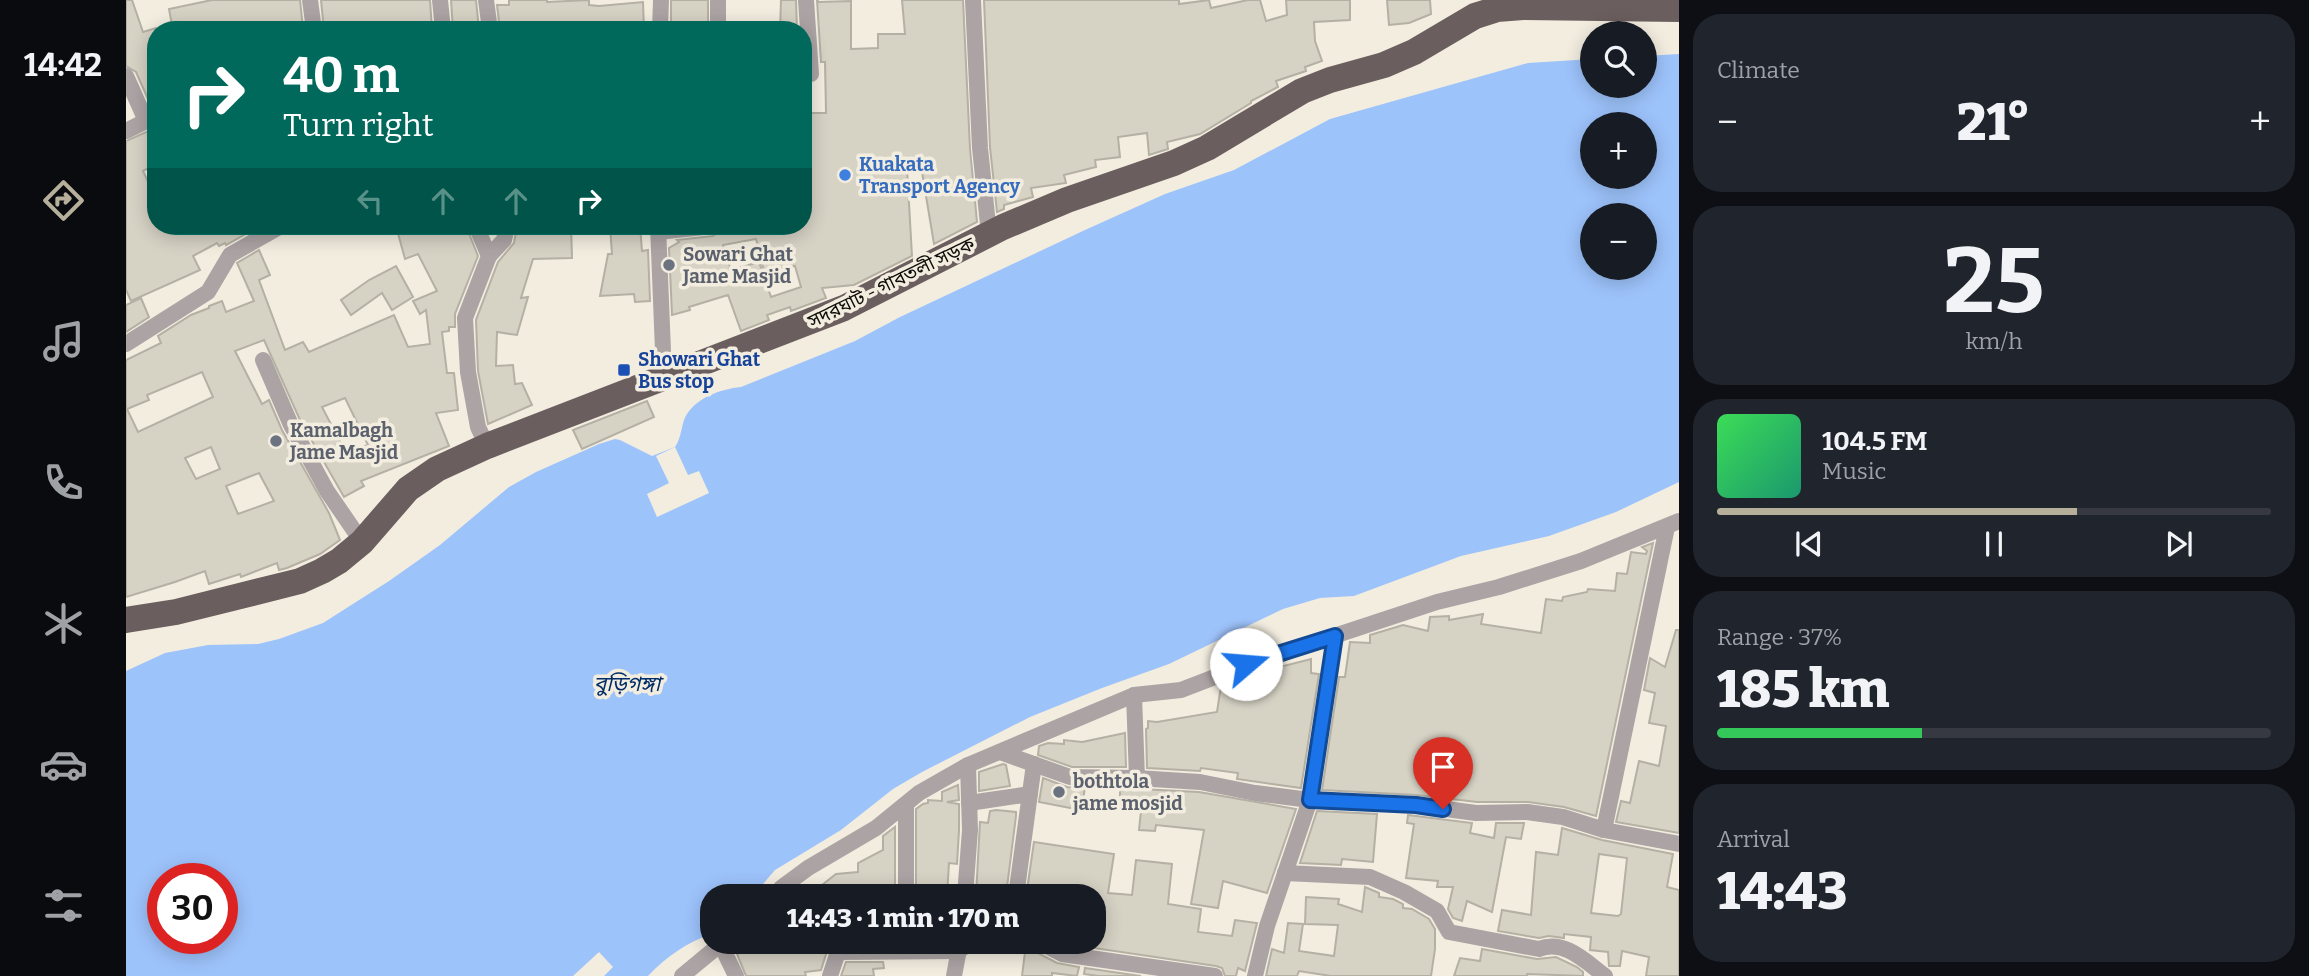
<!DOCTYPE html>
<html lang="en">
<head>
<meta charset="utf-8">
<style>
  :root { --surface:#171b24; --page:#20242c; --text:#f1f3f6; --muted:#9ea1a6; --line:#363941; --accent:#b6b09b }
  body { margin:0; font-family:Bitter,"Noto Sans Bengali",serif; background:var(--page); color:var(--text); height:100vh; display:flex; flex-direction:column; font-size:26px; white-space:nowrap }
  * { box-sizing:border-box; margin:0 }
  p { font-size:23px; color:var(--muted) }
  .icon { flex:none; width:38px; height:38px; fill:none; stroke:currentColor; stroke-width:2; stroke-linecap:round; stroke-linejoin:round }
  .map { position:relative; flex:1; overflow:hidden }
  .drawer { display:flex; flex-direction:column; gap:14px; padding:14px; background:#0d0f14; width:630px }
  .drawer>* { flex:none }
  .hud { position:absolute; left:21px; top:21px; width:665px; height:214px; border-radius:28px; box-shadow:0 4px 18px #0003; background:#00695c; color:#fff; overflow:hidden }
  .fabs { position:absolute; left:1454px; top:21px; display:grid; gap:14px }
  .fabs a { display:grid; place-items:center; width:77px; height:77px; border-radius:50%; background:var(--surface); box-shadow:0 4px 18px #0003; font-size:35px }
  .speed { position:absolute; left:21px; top:863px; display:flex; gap:14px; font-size:35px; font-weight:700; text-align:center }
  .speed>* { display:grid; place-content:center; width:91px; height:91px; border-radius:50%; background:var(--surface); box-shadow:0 4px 18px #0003; line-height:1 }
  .speed .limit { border:10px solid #d22; background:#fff; color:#111 }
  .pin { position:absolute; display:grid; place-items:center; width:60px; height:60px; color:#fff; margin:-72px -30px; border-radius:50% 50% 50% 0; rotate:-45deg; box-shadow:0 0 7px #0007 }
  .pin .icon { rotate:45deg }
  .me { position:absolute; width:77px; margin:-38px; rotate:72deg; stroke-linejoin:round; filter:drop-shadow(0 0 5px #0008) }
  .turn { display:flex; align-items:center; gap:24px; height:147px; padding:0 21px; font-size:32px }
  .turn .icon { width:91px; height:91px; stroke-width:2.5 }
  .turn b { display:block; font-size:49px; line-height:60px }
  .lanes { display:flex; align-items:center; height:66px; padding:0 21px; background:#0003; justify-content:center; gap:35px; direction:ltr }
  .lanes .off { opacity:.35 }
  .big { font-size:52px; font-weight:800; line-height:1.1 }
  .drawer .card { flex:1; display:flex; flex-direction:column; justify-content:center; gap:10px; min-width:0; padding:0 24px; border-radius:28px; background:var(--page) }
  .drawer .dial { align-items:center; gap:0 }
  .dial b { font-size:91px; line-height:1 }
  .song { display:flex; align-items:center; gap:21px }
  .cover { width:84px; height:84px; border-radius:10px; background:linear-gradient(135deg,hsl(130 70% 55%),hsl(160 70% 35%)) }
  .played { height:7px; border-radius:4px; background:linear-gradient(90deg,var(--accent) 65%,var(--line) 65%) }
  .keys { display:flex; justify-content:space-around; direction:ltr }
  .heat { display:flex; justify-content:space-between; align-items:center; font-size:38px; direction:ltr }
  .charge { height:10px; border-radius:5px; background:linear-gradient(90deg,#34c759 37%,var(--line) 0) }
  .trip { position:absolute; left:574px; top:884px; width:406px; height:70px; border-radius:28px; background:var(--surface); box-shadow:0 4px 18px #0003; font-weight:800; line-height:70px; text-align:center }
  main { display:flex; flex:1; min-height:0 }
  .tabs { display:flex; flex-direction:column; width:126px; justify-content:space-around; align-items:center; background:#090b0e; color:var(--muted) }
  .tabs .icon { width:49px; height:49px }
  .tabs .current { color:var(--accent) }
  .tabs b { font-size:32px; color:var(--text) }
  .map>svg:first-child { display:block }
</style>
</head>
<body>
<main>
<nav class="tabs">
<b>14:42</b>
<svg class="icon current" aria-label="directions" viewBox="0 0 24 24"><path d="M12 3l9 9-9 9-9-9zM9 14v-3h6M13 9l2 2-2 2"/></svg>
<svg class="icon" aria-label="music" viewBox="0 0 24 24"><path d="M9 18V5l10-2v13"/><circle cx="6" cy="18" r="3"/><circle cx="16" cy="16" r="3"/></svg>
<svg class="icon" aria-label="phone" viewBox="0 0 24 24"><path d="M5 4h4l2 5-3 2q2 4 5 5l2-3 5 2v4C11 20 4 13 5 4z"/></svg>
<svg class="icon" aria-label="climate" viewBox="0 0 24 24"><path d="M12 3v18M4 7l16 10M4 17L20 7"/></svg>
<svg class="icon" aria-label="car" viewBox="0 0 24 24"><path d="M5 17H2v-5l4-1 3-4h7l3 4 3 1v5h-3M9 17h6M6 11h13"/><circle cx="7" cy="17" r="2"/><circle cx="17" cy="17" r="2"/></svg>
<svg class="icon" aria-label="filters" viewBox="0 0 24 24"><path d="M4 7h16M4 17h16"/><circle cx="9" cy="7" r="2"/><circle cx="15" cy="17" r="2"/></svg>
</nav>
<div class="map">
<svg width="1553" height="976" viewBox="0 0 1553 976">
  <rect width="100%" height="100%" fill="#f3ede0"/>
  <path fill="#9dc3fb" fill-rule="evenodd" d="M1553,54v428l-63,30 -67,24 -88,20 -107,40 -34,2 -37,11 -114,55 -67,24 -72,29 -108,55 -29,17 -52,41 -66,40 -22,26h-41v38c-25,8 -46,23 -64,42h-522v-305l39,-18 43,-8 50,-1 21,-5 44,-16 66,-42 51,-36 69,-58 27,-15 63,-28 16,-5 5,1 32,16 23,-9c6,-9 6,-18 9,-27 9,-22 37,-31 57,-33l114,-46 45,-24 185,-87 80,-36 69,-24 96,-51 198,-56 64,-4v27h53v-30zM1466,124h53v53h-53zM1466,215h53v53h-53zM37,878h59v60h-59z"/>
  <g fill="#f3ede0">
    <polygon points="549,447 562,475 573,471 583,493 531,517 521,494 543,483 530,456"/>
    <polygon points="473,952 487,967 478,976 447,976"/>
  </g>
  <g fill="#d6d2c4" stroke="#b4b0a3" stroke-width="2" fill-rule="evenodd">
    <polygon points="0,0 6,0 17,32 30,28 30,117 10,72 0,66"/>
    <polygon points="86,0 174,0 177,29 47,30 43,9"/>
    <polygon points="195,0 304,0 306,30 198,30"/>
    <polygon points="325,0 350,0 353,30 327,30"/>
    <polygon points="383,0 421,0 421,2 463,0 463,5 473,6 517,2 518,30 464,30 464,27 374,30 371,5 383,5"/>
    <rect x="545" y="0" width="37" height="30"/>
    <polygon points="655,0 670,0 671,30 654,30"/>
    <path d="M691,0l2,2 32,-1v48l27,-1v-14h27l-3,-34h61l7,149 7,73 -43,22 -13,-78 -14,2 5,88 -58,29 -32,3 4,10 -35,13 -1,-4 -23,8 2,5 -28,11 -13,-36 -39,12 1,3 -18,5 -3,-67 10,-6 -2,-2 36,-4 9,-6 25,-2v-2h56v-113h23l-1,-51h-4zM630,239l8,32 31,-5 6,21 -30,10 -12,-35 -28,8 -8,-25z"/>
    <polygon points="858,0 1053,0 1053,4 1083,0 1085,8 1122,0 1134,0 1140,21 1161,15 1160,0 1224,0 1224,20 1188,22 1189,41 1196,61 1179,67 1180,71 1150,81 1152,87 1125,101 1125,103 1074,134 1041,142 1042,149 1023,155 1021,133 992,137 994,157 969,160 970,167 938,175 940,183 905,188 907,197 878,205 878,209 871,212 864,147"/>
    <polygon points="1261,0 1304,0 1305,14 1283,23 1263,25"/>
    <polygon points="27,129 30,134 30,164 17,171 30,199 30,226 122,226 125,231 100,245 99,243 93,246 91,243 67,256 74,270 5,301 0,290 0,141"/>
    <path d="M270,226h70l12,30 -23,58v13h-6v4l-7,1 5,41h7l4,37 -22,3 13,33 -88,35 3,5 -20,11 -44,-77 -36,-80 -29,11 27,53 7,-4 13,30 47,83 11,27 -20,14 -33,14 -8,2 -2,-7 -36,14 -1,-3 -31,10 -4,-13 -30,11 -49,15v-237l35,-17 -3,-7 33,-21 18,-7v-2l13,-5 4,11 28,-11 -17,-38 22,-13 11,25 -11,5 26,70 18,-8 6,10 85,-37 14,32 22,-3 -4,-34 -6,4 -7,-13 24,-10 -19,-37 -13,5zM76,372l11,25 -75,35 -11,-23 22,-9 -2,-5zM219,398l23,47 -22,8 -24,-46zM85,447l9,22 -24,10 -11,-21zM133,473l15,28 -36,13 -12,-28z"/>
    <polygon points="391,226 445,226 446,258 407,259 395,298 402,297 391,335 371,332 370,366 387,365 389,384 396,383 406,405 362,424 352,371 350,320 372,262 388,243"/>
    <polygon points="514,226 516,251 522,250 524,301 509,302 508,294 474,296 482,254 486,254 484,227"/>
    <polygon points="270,266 287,297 266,310 256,293 225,315 215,300 243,280"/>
    <polygon points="15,298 23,317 0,332 0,305"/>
    <polygon points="521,401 528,417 456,449 447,430"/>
    <polygon points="1527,543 1470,816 1438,807 1402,802 1351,802 1291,795 1196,790 1213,677 1219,677 1224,642 1244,643 1244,635 1277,625 1302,631 1304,617 1323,616 1323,620 1357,614 1355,624 1415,633 1420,599 1436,601 1437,597 1461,592 1462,589 1489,591 1491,573 1501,574 1505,552 1520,554 1521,551 1516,547"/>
    <polygon points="1550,630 1553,630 1553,833 1490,822 1495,801 1504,803 1513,761 1533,766 1540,726 1523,723 1529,693 1518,690 1524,658 1539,667"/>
    <polygon points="1185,659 1185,673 1193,674 1175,788 1111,779 1112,773 1075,768 1074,771 1021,768 1020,729 1022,728 1022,721 1031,722 1091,712 1095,686 1114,678 1128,680 1130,673"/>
    <polygon points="999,733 1000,767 946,767 912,755 913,746 922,743 938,744 938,740 956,742"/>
    <polygon points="877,764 880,765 884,786 853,791 853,772"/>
    <polygon points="917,778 941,787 959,788 955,810 913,802"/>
    <polygon points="832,785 833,800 821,802 833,804 833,830 831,864 823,863 821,896 790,896 790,809 797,804 802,803 802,800 816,801 816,792"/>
    <polygon points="994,788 1073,792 1170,809 1141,893 1097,881 1092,908 1065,904 1078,830 1030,825 1029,831 1013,830 1016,801 994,798"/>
    <polygon points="870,810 890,812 890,816 880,895 850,896 854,822 862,823 864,811"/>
    <polygon points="1191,811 1251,814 1247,862 1216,859 1215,865 1174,863"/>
    <polygon points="1282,815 1346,823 1344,833 1368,838 1370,823 1398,823 1395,839 1380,837 1366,912 1341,901 1336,921 1327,918 1322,909 1327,887 1311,887 1312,881 1280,878 1288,824 1281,823"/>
    <polygon points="769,827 769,896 682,896 710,874 732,872 732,863 757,850 757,836"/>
    <path d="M1436,828l40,12 71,14 -6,33 12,3v86h-33l3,-19 -27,-6 -2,15h-11l-1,-14 -18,-2 1,-13 -27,-3v4l-15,-2 -10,2 -41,-7 4,-21 29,5 5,-63 22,3zM1473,854l28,4 -6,56 -3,2 -27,-3z"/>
    <polygon points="908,842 988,854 982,893 1006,895 1010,860 1046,864 1042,904 1075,909 1072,932 1106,936 1109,920 1131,923 1119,971 1112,968 1110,976 1099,976 1096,968 1090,966 961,947 962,942 968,942 968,896 941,896 901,890"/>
    <polygon points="1239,887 1253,893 1253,897 1267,899 1277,904 1277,908 1286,909 1303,919 1309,929 1309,949 1305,976 1205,976 1173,971 1171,976 1140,976 1146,949 1158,953 1162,923 1177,924 1173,951 1208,956 1212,925 1179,924 1180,897 1213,899 1212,904 1236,912"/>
    <polygon points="639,942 712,942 702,948 695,970 679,972 680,976 620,976 611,954"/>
    <polygon points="900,944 903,944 908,951 931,963 953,967 951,976 926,973 926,976 896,976"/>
    <polygon points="1356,949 1411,959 1430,957 1451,967 1457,972 1457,976 1401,974 1401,976 1328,976 1334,958 1354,961"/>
    <polygon points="720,962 757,962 758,968 747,969 748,976 715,976"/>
    <polygon points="959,968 1015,976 972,976 958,974"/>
  </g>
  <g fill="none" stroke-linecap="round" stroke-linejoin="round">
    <g stroke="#aca4a4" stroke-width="16">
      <polyline points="184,0 188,30"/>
      <polyline points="314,0 317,30"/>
      <polyline points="360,0 364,30"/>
      <polyline points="592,0 592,30"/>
      <polyline points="680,0 685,74"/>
      <polyline points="847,0 854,148 863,234"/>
      <polyline points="534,30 535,0"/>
      <polyline points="0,76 20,121 0,131"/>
      <polyline points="350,226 363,256 339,318 342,372 352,427 361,446"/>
      <polyline points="532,226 538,376"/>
      <polyline points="532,232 586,226"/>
      <polyline points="363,256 378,240 381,226"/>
      <polyline points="0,344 82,292 104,255 155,226"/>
      <polyline points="137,360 165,425 201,491 236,542"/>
      <polyline points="1008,695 1011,778"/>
      <polyline points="874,752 944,777 1011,778 1074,782 1129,793 1184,800 1290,805 1350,813 1401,812 1437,817 1478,830 1553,844"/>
      <polyline points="843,803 904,794"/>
      <polyline points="780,806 780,896"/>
      <polyline points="1478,830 1541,527"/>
      <path d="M1159,873l85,4 34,15 33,19 12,21 90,17c26,-10 47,13 66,27"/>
      <polyline points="650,896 655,888 682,868 750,828 793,793 842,765 1008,695 1055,690 1120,665 1311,602 1373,587 1455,561 1553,521"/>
      <polyline points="839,896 844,830 842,765"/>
      <polyline points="890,896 908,764"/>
      <polyline points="913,942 936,954 1089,976"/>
      <polyline points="594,943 610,976"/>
      <polyline points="556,976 597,942"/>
      <polyline points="704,976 712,952 832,951 846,942"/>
      <polyline points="828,976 834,944"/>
      <polyline points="1129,976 1141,926 1184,800 1209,636"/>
    </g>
    <polyline stroke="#6b5e5e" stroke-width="26" points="0,620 50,612 174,581 196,571 213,561 236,542 282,489 311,469 361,446 718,308 877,227 941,200 1048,163 1081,148 1176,91 1204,80 1258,65 1288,52 1349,16 1371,9 1397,7 1553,9"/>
  </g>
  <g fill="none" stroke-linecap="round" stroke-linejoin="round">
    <g stroke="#114b97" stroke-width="18">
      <polyline id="route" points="1120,664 1209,636 1184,800 1290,805 1317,809"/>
    </g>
    <use href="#route" stroke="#1a73e8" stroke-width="12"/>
  </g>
  <circle fill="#3f7fe0" stroke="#f3ede0" stroke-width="2.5" cx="719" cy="175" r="7"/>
  <g fill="#6b7280" stroke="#f3ede0" stroke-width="2.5">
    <circle cx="543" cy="265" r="7"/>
    <circle cx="150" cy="441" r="7"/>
    <circle cx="933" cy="792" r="7"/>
  </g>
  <rect fill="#1a4fb4" stroke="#f3ede0" stroke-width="2.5" x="491" y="363" width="14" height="14" rx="3.5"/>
  <g text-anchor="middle" stroke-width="7" stroke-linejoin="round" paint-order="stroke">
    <g font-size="19" font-weight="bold" fill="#366cbe" stroke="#f3ede0" text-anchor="start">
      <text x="733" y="171">Kuakata<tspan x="733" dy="22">Transport Agency</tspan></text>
    </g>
    <g font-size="19" font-weight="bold" fill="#5b616d" stroke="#f3ede0" text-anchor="start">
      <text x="557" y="261">Sowari Ghat<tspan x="557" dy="22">Jame Masjid</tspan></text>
      <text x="164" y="437">Kamalbagh<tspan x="164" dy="22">Jame Masjid</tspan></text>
      <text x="947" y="788">bothtola<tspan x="947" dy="22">jame mosjid</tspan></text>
    </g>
    <g font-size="19" fill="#0e0c08" stroke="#f3ede0">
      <text transform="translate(765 282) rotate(-26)" y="7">সদরঘাট - গাবতলী সড়ক</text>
    </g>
    <g font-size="19" font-weight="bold" fill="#164399" stroke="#f3ede0" text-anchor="start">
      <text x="512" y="366">Showari Ghat<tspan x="512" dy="22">Bus stop</tspan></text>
    </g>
    <g font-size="21" font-style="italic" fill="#002c67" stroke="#f3ede0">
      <text x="501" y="691">বুড়িগঙ্গা</text>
    </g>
  </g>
</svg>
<div class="fabs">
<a><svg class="icon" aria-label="search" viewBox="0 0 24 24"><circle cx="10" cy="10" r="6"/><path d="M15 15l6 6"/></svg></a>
<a>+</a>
<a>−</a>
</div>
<div class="speed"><div class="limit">30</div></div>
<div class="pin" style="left:1317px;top:809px;background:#d93025"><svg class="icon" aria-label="arrive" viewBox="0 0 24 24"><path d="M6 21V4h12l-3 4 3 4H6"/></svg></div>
<svg class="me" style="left:1120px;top:664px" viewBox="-20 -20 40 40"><circle r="19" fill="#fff"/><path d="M0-13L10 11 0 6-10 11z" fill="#1a73e8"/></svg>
<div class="trip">14:43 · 1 min · 170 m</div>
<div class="hud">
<div class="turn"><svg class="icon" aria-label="right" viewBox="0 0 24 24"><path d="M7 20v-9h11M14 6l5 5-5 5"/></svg><div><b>40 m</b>Turn right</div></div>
<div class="lanes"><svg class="icon off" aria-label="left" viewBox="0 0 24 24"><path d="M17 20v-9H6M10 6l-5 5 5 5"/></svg><svg class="icon off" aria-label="ahead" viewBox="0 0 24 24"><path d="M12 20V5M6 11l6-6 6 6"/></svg><svg class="icon off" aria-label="ahead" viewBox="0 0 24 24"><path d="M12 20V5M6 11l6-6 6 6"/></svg><svg class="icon" aria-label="right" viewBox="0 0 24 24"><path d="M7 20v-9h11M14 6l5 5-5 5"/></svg></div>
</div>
</div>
<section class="drawer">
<div class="card"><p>Climate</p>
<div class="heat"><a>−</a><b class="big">21°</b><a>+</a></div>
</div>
<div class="card dial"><b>25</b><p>km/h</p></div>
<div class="card">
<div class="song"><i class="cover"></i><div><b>104.5 FM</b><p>Music</p></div></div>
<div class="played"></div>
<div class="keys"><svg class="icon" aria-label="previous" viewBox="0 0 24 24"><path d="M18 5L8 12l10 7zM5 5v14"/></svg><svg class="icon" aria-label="pause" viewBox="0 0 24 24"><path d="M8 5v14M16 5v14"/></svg><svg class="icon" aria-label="next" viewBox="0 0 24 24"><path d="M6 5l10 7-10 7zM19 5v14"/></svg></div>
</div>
<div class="card"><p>Range · 37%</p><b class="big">185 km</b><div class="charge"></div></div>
<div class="card"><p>Arrival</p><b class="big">14:43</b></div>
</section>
</main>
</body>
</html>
